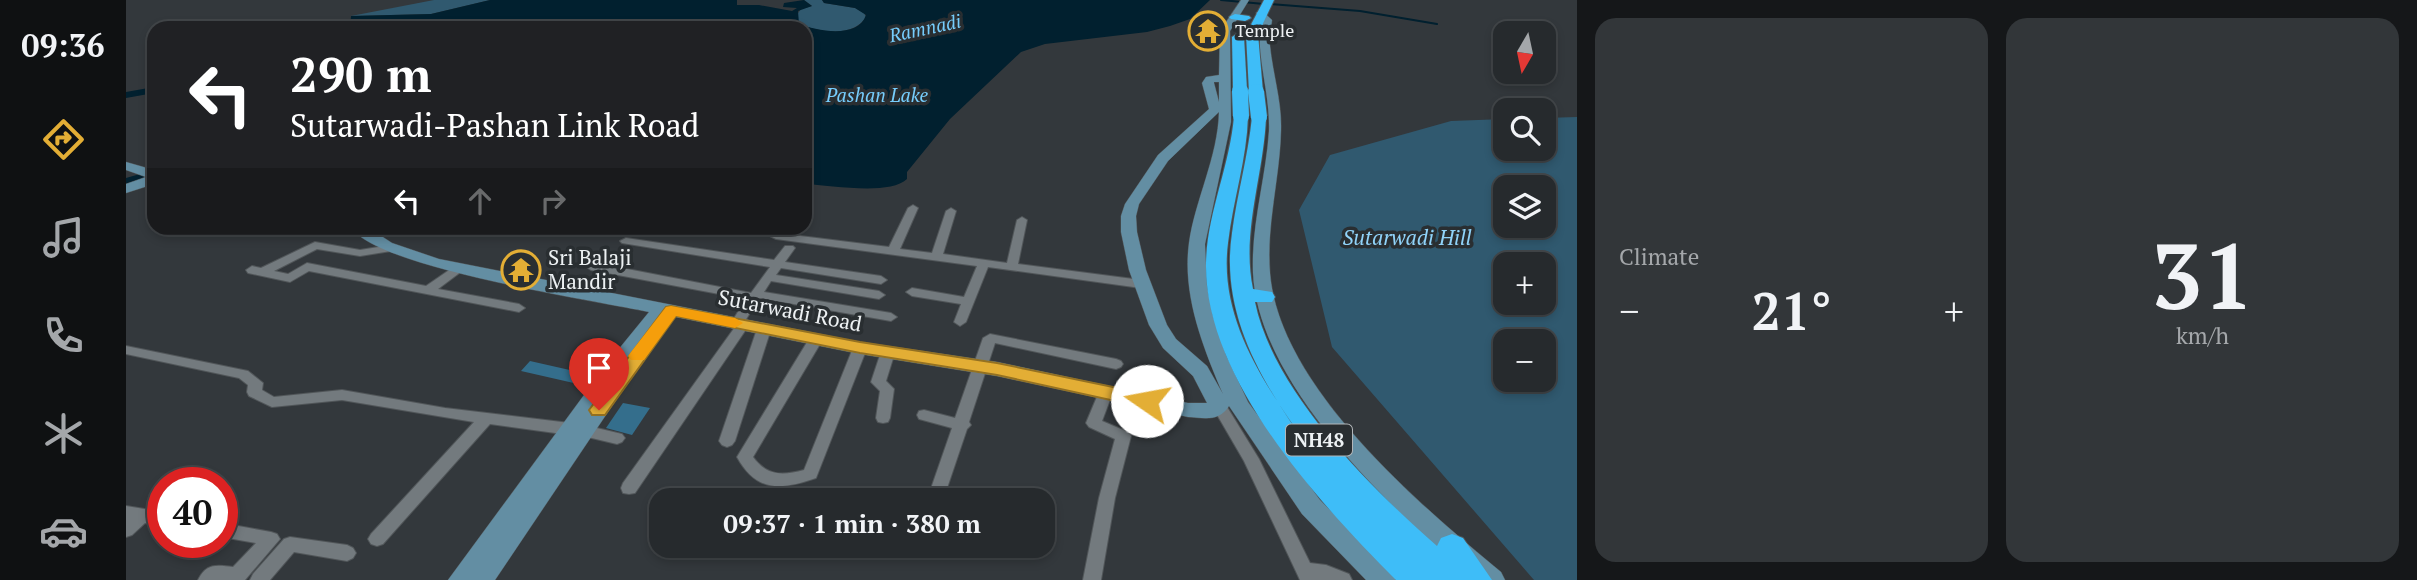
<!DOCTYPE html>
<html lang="en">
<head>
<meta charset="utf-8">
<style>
  :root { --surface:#262a2d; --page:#323639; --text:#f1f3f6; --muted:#a4a7aa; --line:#424649; --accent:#e3ae35 }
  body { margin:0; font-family:"PT Serif",serif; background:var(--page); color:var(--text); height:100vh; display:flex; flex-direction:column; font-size:26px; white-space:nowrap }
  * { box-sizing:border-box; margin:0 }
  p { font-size:23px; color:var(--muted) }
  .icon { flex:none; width:38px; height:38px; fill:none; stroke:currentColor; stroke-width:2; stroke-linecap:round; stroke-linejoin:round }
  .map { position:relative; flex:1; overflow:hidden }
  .sheet { display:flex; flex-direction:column; gap:18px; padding:18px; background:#151719; width:840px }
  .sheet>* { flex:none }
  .guide { position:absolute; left:21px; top:21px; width:665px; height:214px; border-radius:21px; box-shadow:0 4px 10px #0003,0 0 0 2px var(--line); background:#202124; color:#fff; overflow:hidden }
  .needle { width:46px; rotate:189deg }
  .fabs { position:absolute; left:1367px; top:21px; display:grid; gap:14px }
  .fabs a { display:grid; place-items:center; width:63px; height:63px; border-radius:14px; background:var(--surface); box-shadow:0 4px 10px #0003,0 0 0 2px var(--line); font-size:35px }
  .speed { position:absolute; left:21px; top:467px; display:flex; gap:14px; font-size:35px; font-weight:700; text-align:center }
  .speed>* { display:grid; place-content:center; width:91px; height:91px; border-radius:50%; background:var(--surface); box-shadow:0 4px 10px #0003,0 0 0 2px var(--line); line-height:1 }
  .speed .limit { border:10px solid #d22; background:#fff; color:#111 }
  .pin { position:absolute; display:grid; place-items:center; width:60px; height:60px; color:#fff; margin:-72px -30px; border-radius:50% 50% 50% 0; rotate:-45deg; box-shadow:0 0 7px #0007 }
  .pin .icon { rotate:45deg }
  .me { position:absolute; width:77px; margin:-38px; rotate:282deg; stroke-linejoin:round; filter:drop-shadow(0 0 5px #0008) }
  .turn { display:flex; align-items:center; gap:24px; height:147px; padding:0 28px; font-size:32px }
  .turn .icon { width:91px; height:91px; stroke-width:2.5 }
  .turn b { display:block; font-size:49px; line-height:60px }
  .lanes { display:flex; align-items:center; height:66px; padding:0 28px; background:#0003; justify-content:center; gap:35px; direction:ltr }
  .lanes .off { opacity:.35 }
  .big { font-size:52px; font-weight:800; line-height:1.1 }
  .sheet .widget { flex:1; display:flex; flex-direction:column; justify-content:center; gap:10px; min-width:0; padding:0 24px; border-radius:21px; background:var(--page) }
  .sheet .dial { align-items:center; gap:0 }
  .dial b { font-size:91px; line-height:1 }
  .heat { display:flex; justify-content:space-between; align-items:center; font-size:38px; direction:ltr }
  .sheet .tiles { flex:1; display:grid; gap:18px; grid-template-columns:repeat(2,1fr) }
  .trip { position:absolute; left:523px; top:488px; width:406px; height:70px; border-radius:21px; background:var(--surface); box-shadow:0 4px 10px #0003,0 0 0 2px var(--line); font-weight:800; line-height:70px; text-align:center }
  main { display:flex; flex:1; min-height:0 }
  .tabs { display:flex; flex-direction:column; width:126px; justify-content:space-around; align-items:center; background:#0f1112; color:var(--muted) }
  .tabs .icon { width:49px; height:49px }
  .tabs .on { color:var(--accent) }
  .tabs b { font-size:32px; color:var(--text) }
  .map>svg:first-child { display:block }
</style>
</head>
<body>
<main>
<nav class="tabs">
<b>09:36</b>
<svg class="icon on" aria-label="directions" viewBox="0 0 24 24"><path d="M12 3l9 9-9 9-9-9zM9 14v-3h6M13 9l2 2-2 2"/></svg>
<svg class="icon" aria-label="music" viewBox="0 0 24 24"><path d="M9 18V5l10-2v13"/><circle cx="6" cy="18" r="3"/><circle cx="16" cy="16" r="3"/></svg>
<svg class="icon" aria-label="phone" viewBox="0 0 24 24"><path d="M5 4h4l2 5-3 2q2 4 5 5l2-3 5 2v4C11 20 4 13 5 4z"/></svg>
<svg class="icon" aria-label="climate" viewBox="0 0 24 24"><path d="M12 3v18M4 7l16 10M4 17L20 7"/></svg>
<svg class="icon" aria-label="car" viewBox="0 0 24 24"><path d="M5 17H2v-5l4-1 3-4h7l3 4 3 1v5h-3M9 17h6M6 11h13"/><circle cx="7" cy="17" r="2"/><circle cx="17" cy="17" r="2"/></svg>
</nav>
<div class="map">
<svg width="1451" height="580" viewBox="0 0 1451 580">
  <rect width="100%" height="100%" fill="#33383c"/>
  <g fill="#30596f" fill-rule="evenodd">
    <polygon points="308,0 364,0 305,14 225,16"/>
    <path d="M678,0h18l2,3 31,5 9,5 2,4c-13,21 -48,15 -67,7l-3,-8 5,-7 11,-3z"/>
    <path d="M1451,117v463h-43l-202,-233 -33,-137 31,-55 121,-34 54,-2v30h39v-31zM1418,187v39h-39v-39zM1418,264v39h-39v-39zM1418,341v39h-39v-39z"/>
  </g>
  <path fill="#01202f" d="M364,0h247v5h22l33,6 5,-3 -14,-1 1,-4 20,-3 8,6 -14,5 1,13c18,7 59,15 67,-9l-11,-7 -31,-5 -2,-3h388l-20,19 -20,7 -23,6 -102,12 -24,8 -71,67 -43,53v7c-18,17 -77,6 -102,5v-156h-455l1,-12 80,-2z"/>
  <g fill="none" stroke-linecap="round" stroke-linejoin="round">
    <g stroke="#01202f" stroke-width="2">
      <polyline points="1095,0 1138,4"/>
      <polyline points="1144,4 1234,11 1311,24"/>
    </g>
    <g fill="#01202f" fill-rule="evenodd">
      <polygon points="28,87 28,93 0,98 0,92"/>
      <polygon points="28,170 28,179 0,187 0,178"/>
    </g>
  </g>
  <g fill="#346e8c">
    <polygon points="404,361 457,373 454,377 457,378 452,384 395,371"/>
    <polygon points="497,403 524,408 506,435 480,428"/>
  </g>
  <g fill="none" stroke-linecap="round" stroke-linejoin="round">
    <g stroke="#515659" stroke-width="2">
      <g id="street">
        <polygon points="787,205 792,208 774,249 806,253 820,211 825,208 830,211 817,254 881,263 891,220 896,217 901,220 892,264 1015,280 1021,284 1015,288 862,267 840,322 834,326 828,322 835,304 786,296 780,292 786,288 838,297 851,266 650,239 644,236 650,233 763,247 782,208"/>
        <polygon points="500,238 648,260 659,246 667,246 669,248 659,262 755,276 761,280 755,284 655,268 650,275 753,291 759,295 753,299 645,281 638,292 765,313 771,317 765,321 633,298 619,321 623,325 509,493 503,494 497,493 495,488 497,483 609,327 605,323 620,299 465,270 459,266 465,262 625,293 644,267 496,243 494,241"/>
        <polygon points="189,242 234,250 265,245 271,248 265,251 234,256 191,249 148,271 162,274 181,263 300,286 332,264 336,265 338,268 336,271 312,289 393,304 399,308 393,312 183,271 164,282 122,273 120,270 126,266 135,268"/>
        <polygon points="638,325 645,329 609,441 606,445 601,447 596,445 593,441 631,329"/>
        <polygon points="864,334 990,359 995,361 997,364 995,367 990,369 869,343 843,422 845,425 841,429 817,500 801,500 826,428 793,419 791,415 793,411 798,410 829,418 857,338"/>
        <path d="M690,335l7,4 -70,118c14,19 29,19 51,13l49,-122 7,-4 7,4 -51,130c-35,12 -59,15 -79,-21l72,-118z"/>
        <polygon points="0,346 122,371 137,383 136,390 148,397 216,390 319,408 444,423 449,425 452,429 458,425 496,434 499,438 496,442 491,444 453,435 450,431 444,435 364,424 257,544 251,546 245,544 242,539 245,534 348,422 216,400 146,407 123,396 121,392 122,385 113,378 0,354"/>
        <polygon points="762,348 767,349 769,352 760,381 768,389 764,418 762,422 757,423 752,422 750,418 754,391 745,382 755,352 757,349"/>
        <polygon points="980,387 985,388 987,392 976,421 1002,432 1005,436 989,498 975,580 957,580 973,498 989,439 963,427 960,423 973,392 975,388"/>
        <polygon points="1093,401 1098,402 1133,459 1184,563 1200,565 1223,574 1226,580 1174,580 1118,461 1086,406 1088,402"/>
        <polygon points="0,506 37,512 37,526 19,523 6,535 0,537"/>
        <path d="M96,523l49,9 6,2 3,5 -35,41h-47c8,-17 19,-15 35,-13l23,-24 -34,-6z"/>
        <polygon points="164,537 221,545 227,548 230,553 227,558 221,561 168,552 144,580 124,580 127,574 158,539"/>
      </g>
    </g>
    <g stroke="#515659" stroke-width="1">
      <g id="secondary">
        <path d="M1115,0h8l-19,31 1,91 -26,122 2,42 6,30 13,39 22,47 72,98 72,72 4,8h-30l-64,-66 -73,-108c-10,16 -24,12 -41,11l-191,-41 -137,-22 -194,-39 -55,73 5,2 3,5 -3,5 -121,180h-47l161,-219 40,-49c-53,-11 -273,-45 -297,-84h17l23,15 47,16 421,83 137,20 191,41h19l-14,-27 -30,-28 -14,-23 -20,-55 -8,-38v-16l4,-12 33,-49 51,-46 -7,-26 4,-6 13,-2 1,-44zM1088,82h5v20l-5,-19zM1093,112c-1,45 -24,88 -30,131 -7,52 14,104 34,151l-16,-28 -31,-27 -9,-14 -21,-55 -9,-38 -1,-16 3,-12 29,-43z"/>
        <path d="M1135,10l11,10c-1,9 -3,18 -2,26 3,29 12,56 11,84 -1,48 -15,95 -11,143 9,113 149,231 231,299l4,8h-32c-79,-69 -215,-195 -220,-307 -2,-48 13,-95 16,-142 1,-29 -7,-56 -9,-84 -1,-9 2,-18 2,-27l-6,-7z"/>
        <polygon points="0,162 28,170 28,184 0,193 0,184 20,177 0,170"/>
      </g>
    </g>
    <g stroke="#515659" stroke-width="2">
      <g id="highway">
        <polygon points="1138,0 1148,0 1132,34 1137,92 1130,96 1123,92 1120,34"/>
        <polygon points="1109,14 1123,16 1125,18 1119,21 1105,19 1103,17"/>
        <polygon points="1112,33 1118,37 1121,90 1114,94 1107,90 1106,37"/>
        <path d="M1115,112l7,4c-1,43 -15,84 -20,127 -9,70 30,131 68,186l1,2c-42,-60 -76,-124 -65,-198 5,-39 16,-76 20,-116l7,-4 7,4c-2,57 -25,115 -13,172l19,3 3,5 -3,5h-17c18,89 116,186 182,244l4,-8 11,-4 11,4 29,42h-96c-77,-77 -192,-202 -190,-317 1,-50 24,-97 28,-147z"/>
      </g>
    </g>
    <use href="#street" fill="#737a7e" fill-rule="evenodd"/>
    <use href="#secondary" fill="#638ea3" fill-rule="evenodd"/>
    <use href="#highway" fill="#3ebdf8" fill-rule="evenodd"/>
    <g stroke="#515659" stroke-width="18" stroke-linecap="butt">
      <g id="highway-bridge">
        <polyline points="1114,91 1115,116"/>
        <polyline points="1130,92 1133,117"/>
      </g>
    </g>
    <use href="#highway-bridge" stroke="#3ebdf8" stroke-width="16"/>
  </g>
  <polygon fill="#e3ae35" stroke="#947122" stroke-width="2" points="545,306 734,342 871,363 1021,394 1028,396 1030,401 1028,406 1021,408 871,375 734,353 550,316 479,415 466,415 463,410 466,406 540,307"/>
  <polygon fill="#f59e0b" points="545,306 609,318 617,323 609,328 550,316 518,360 505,360 502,356 505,352 540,307"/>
  <defs>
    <g id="temple-ring" transform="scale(2.0125)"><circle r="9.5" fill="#292e31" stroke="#e3ae35" stroke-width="1.5"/><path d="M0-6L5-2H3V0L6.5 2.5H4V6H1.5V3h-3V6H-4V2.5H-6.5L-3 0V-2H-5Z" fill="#e3ae35"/></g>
  </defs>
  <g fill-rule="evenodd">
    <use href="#temple-ring" x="1082" y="31"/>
    <use href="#temple-ring" x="395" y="270"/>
  </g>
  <g text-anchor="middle" stroke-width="7" stroke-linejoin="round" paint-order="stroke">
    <g font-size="18" fill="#edf1f3" stroke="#292e31" text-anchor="start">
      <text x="1109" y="37">Temple</text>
    </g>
    <g font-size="19" font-style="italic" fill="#76cdfc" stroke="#292e31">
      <text transform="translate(799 28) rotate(-12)" y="7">Ramnadi</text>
      <text x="751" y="102">Pashan Lake</text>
    </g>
    <rect fill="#292e31" stroke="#b2b6b9" stroke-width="2" x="1160" y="424.5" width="66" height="31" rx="5"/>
    <g font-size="19" font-weight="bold" fill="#edf1f3">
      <text x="1193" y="447">NH48</text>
    </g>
    <g font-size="21" font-style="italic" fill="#90d3f9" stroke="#292e31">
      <text x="1281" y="245">Sutarwadi Hill</text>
    </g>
    <g font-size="21" fill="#edf1f3" stroke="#292e31" text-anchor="start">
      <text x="422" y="265">Sri Balaji<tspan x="422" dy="24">Mandir</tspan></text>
    </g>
    <g font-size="21" fill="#edf1f3" stroke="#292e31">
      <text transform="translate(664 311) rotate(11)" y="7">Sutarwadi Road</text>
    </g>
  </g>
</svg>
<div class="fabs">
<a><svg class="needle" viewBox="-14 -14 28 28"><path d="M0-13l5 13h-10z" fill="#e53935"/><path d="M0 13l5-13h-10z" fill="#a4a7aa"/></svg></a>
<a><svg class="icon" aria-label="search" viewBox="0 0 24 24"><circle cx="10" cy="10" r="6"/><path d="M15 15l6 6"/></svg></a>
<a><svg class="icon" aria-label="layers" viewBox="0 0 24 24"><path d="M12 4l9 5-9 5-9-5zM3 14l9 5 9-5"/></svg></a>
<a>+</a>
<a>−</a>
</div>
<div class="speed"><div class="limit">40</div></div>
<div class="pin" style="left:473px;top:410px;background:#d93025"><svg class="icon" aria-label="arrive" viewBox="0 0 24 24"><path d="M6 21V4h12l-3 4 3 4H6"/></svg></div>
<svg class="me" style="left:1021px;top:401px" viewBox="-20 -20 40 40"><circle r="19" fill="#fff"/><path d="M0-13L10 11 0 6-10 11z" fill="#e3ae35"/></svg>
<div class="trip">09:37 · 1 min · 380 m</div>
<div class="guide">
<div class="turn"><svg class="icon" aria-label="left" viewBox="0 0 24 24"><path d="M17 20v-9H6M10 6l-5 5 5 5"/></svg><div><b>290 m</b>Sutarwadi-Pashan Link Road</div></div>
<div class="lanes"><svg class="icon" aria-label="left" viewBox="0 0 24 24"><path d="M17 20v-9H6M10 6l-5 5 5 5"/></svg><svg class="icon off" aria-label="ahead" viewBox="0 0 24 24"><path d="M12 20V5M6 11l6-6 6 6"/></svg><svg class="icon off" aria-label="right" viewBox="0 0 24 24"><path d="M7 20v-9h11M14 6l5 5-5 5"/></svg></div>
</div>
</div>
<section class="sheet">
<div class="tiles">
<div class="widget"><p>Climate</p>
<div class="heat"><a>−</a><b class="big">21°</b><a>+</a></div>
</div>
<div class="widget dial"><b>31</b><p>km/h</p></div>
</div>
</section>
</main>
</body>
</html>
